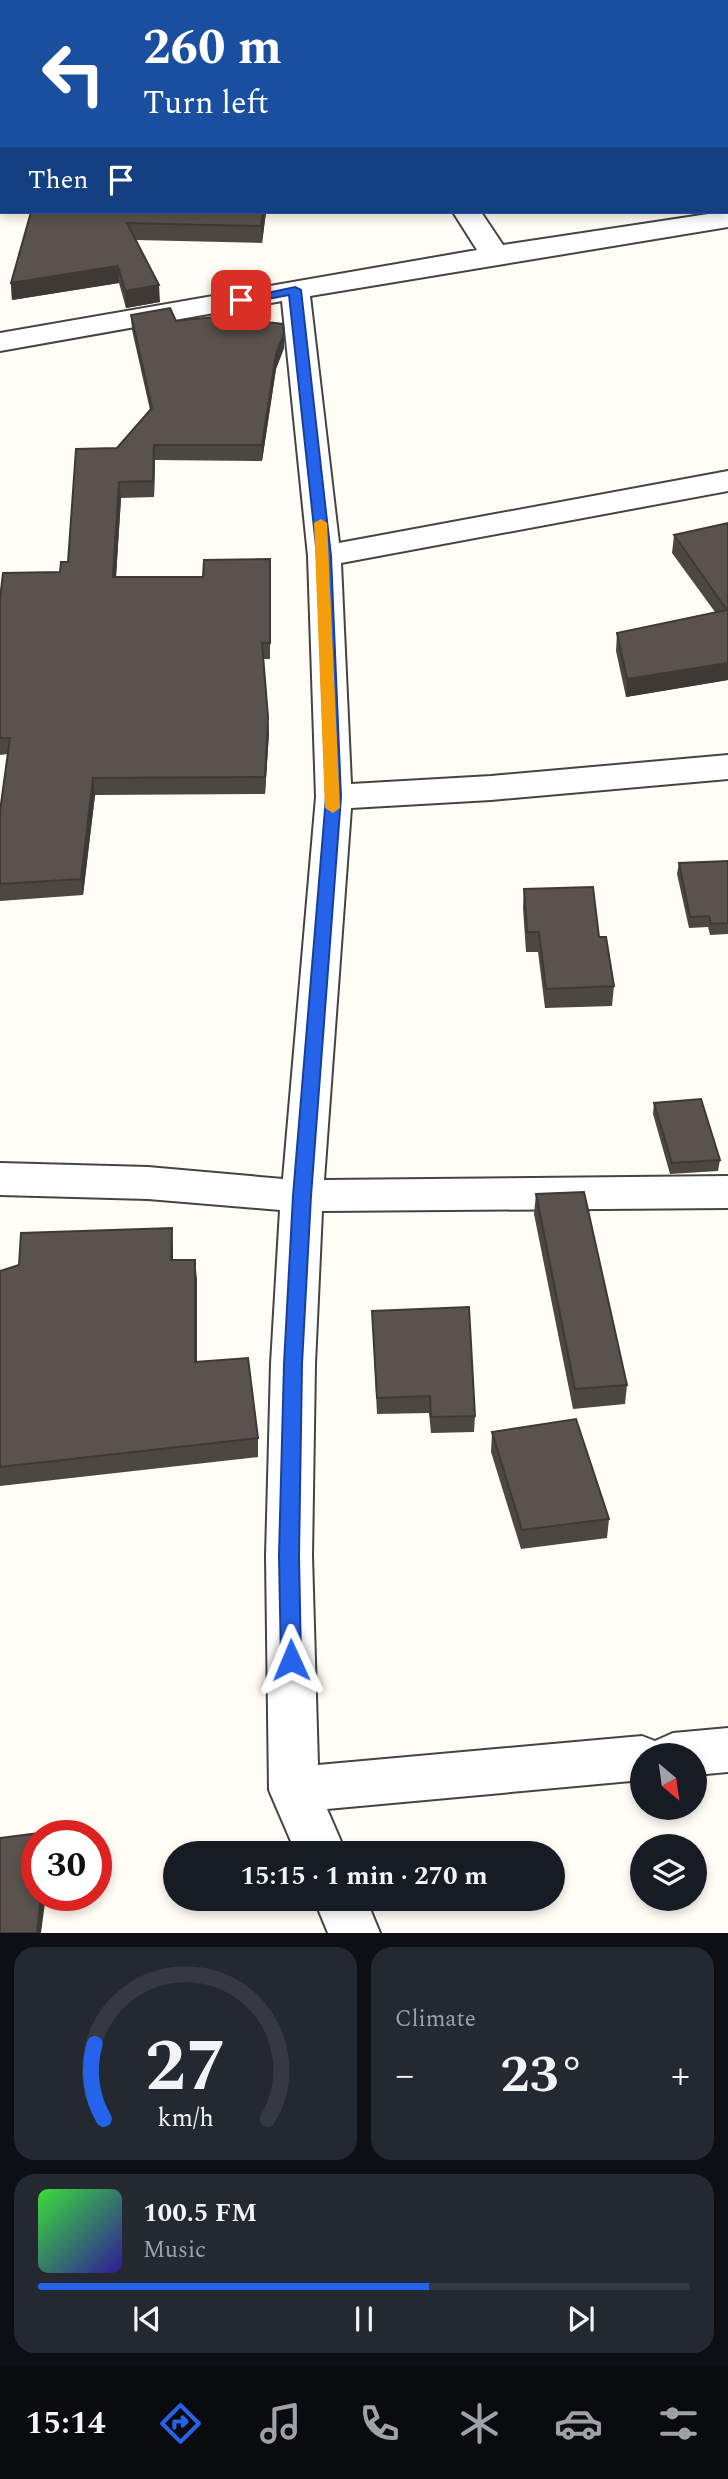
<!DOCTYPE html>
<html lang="en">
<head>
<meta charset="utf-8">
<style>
  :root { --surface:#171b24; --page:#242831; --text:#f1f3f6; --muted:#9ea1a6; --line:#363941; --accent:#2563eb }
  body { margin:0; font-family:Spectral,serif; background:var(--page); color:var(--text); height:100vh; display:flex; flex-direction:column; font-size:26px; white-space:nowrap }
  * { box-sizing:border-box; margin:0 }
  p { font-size:23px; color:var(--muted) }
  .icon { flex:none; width:38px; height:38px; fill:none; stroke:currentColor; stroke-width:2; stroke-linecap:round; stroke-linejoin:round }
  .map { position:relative; height:1933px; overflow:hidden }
  .sheet { display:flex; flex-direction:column; gap:14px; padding:14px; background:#0d0f14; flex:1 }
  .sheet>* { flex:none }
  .guide { position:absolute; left:0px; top:0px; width:728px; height:214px; box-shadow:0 4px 10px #0003; background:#1a4fa0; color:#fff; overflow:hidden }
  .needle { width:46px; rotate:151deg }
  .tools { position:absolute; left:630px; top:1743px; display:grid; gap:14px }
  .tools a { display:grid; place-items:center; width:77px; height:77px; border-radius:50%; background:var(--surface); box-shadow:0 4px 10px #0003; font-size:35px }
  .speed { position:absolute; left:21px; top:1820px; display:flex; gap:14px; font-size:35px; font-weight:700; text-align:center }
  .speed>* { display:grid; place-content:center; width:91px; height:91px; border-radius:50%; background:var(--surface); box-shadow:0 4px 10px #0003; line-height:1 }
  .speed .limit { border:10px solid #d22; background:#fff; color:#111 }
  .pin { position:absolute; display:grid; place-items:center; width:60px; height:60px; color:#fff; margin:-30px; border-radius:14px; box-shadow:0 4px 10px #0006 }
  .me { position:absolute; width:77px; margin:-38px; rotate:359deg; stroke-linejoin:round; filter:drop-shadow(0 0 5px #0008) }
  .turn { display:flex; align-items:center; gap:24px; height:147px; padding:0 28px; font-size:32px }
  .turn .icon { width:91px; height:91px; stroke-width:2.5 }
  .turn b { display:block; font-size:49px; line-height:60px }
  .then { display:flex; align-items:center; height:66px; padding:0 28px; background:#0003; gap:14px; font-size:26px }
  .big { font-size:52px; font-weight:700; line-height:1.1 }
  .sheet .widget { flex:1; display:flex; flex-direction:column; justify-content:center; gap:10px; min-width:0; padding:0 24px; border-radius:21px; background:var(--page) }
  .sheet .dial { align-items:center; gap:0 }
  .dial svg { height:182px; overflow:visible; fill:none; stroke:var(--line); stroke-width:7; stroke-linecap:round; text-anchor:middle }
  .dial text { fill:var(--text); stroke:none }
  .song { display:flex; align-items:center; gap:21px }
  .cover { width:84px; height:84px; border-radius:10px; background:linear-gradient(135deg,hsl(120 70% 55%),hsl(250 70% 35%)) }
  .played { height:7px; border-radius:4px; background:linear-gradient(90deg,var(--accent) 60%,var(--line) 60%) }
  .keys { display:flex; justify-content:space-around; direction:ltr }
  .heat { display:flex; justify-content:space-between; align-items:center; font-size:38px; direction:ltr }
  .sheet .tiles { flex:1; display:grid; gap:14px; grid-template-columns:1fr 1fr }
  .widget:last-child { grid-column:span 2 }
  .trip { position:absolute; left:163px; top:1841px; width:402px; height:70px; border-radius:35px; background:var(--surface); box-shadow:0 4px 10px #0003; font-weight:700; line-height:70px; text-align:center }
  .dock { display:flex; height:112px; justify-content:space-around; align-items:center; background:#090b0e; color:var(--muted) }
  .dock .icon { width:49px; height:49px }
  .dock .active { color:var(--accent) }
  .dock b { font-size:32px; color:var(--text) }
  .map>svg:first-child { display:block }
</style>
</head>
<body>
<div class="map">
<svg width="728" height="1933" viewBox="0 0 728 1933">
  <rect width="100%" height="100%" fill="#fffdf5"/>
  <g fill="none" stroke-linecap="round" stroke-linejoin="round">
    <g stroke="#444" stroke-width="4">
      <g id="minor">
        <polygon points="32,0 58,0 32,2"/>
        <polygon points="309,0 335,0 335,2 310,2"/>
        <rect x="726" y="1" width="2" height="16"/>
        <polygon points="0,179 2,179 0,203"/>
        <polygon points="728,211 728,227 310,296 339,543 728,471 728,491 341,563 351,784 491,776 728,755 728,779 491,800 351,808 324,1180 728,1176 728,1208 322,1211 315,1364 312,1556 318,1765 642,1736 655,1741 673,1733 728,1728 728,1772 695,1775 695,1755 642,1755 642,1780 327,1809 346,1853 296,1853 269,1790 266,1556 271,1364 280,1210 148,1199 0,1195 0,1163 148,1167 283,1179 316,797 308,556 282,301 0,351 0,333 477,250 453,212 481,212 503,245"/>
        <polygon points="314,1899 366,1899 380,1933 328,1933"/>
      </g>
    </g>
    <use href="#minor" fill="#fff" fill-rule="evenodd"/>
  </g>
  <g fill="#4d4742">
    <polygon points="527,0 585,0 586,2 528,2"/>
    <polygon points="31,212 266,212 262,243 136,240 160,302 126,308 119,283 12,300 11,283"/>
    <polygon points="264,312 264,322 284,348 276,369 262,461 155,460 154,497 121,498 116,577 203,577 270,559 270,659 263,659 269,733 265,794 95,795 83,895 0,901 0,811 8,754 0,755 0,599 60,572 68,562 117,448 150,410 132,330 131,315 176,321"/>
    <polygon points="728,523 728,680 626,697 616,651 617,633 715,612 672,553 674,535"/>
    <polygon points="728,861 728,934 710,935 708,927 689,928 677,874 679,863"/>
    <polygon points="524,889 599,937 614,986 612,1006 545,1008 538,952 526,952 523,908"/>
    <polygon points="654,1103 720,1160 718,1171 670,1174 653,1114"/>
    <polygon points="536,1194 627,1385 625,1404 573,1409 534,1214"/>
    <polygon points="173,1247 173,1260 197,1279 197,1362 258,1438 258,1457 0,1486 0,1271"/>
    <polygon points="372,1311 475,1416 474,1432 431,1433 429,1413 377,1414"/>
    <polygon points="492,1432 609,1519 607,1538 521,1549 491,1452"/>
  </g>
  <g fill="#3f3936">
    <polygon points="0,0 7,0 6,2 2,2 2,13 0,18"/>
    <polygon points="263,212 266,212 262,243 261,226"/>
    <polygon points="118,266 119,283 12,300 11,283"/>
    <polygon points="159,285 160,302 126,308 125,291"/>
    <polygon points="264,312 265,327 257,321"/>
    <polygon points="284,333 284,348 276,369 262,461 262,445 276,354"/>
    <polygon points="154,445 155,460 154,497 153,481"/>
    <polygon points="119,482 121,498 115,593 113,577"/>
    <polygon points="728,663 728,680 626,697 627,679"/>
    <polygon points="268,717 269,733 265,794 265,777"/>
    <polygon points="93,778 95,795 83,895 81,879"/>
    <polygon points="172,1228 173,1247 173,1280 171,1260"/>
    <polygon points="195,1260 197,1279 197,1381 195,1362"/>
    <polygon points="41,1895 46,1895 41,1933 37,1933"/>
  </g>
  <g fill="#5a524d" stroke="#3f3936" stroke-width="2">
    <polygon points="88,0 249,0 249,2 87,2"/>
    <polygon points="539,0 585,0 586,2 540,2"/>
    <polygon points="31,212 263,212 261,226 127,223 159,285 125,291 118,266 11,283"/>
    <polygon points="170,308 176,321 264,312 257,321 283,324 284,333 276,354 262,445 154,445 153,481 119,482 113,577 203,577 204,560 270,559 270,643 262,643 268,717 265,777 93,778 81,879 0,884 0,811 10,738 0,738 0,599 3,573 60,572 61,562 68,562 76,449 117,448 152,408 131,315"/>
    <polygon points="728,523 728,663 627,679 617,633 727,610 674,535"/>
    <polygon points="728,861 728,923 711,924 709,916 690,917 679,863"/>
    <polygon points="593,887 599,937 606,937 614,986 546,989 539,932 527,932 524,889"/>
    <polygon points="701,1099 720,1160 672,1163 654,1103"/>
    <polygon points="584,1192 627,1385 575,1389 536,1194"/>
    <polygon points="172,1228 171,1260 195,1260 195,1362 248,1358 258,1438 0,1467 0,1271 19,1265 21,1233"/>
    <polygon points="469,1307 475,1416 431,1417 430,1396 377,1398 372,1311"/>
    <polygon points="576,1419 609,1519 522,1530 492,1432"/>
    <polygon points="48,1832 48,1836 37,1836 37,1895 41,1895 37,1933 0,1933 0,1838"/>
  </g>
  <polygon fill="#2563eb" stroke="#184099" stroke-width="2" points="295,287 301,290 331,556 341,797 311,1196 302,1364 299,1556 301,1660 298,1666 291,1668 284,1666 281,1660 279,1556 284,1364 293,1196 326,797 317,556 289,295 241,304 235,300"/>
  <polygon fill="#f59e0b" points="321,519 327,523 340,808 333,813 325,808 314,523"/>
</svg>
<div class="tools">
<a><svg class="needle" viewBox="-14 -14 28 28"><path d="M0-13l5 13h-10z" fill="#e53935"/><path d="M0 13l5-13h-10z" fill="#9ea1a6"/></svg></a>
<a><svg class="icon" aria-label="layers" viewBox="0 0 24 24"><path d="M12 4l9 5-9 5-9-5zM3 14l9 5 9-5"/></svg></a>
</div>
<div class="speed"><div class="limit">30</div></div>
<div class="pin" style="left:241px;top:300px;background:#d93025"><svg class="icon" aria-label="arrive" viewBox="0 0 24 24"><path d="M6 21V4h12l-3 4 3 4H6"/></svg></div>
<svg class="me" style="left:291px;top:1660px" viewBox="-20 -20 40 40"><path d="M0-17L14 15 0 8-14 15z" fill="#2563eb" stroke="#fff" stroke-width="4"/></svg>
<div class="trip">15:15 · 1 min · 270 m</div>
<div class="guide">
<div class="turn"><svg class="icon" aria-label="left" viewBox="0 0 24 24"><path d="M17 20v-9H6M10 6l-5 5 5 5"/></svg><div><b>260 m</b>Turn left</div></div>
<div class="then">Then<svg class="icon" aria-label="arrive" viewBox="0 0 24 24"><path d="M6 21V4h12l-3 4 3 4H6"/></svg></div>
</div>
</div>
<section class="sheet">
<div class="tiles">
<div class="widget dial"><svg viewBox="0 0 100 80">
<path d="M14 69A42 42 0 1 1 86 69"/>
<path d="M14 69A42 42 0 0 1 10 36" stroke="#2563eb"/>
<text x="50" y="56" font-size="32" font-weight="700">27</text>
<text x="50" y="72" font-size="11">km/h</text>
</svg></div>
<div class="widget"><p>Climate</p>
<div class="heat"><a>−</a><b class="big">23°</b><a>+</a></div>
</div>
<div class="widget">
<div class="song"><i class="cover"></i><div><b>100.5 FM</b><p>Music</p></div></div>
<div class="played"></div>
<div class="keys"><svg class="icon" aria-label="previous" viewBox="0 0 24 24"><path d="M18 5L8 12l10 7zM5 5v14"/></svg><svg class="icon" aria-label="pause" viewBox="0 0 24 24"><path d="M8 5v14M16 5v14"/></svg><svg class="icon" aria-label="next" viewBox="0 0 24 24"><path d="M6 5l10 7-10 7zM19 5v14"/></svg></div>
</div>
</div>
</section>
<nav class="dock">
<b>15:14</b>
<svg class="icon active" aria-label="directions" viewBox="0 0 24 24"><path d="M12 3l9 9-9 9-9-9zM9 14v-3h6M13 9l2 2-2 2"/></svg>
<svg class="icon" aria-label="music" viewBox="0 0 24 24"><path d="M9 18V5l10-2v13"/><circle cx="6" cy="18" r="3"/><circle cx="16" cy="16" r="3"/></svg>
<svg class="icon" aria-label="phone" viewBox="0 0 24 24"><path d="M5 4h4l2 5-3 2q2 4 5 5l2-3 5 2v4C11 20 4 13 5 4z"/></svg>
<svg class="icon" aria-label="climate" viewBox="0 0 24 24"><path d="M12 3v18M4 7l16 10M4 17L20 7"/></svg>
<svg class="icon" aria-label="car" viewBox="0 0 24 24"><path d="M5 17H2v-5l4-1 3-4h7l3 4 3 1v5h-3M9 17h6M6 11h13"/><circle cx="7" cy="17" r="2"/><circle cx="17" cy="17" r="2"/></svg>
<svg class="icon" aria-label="filters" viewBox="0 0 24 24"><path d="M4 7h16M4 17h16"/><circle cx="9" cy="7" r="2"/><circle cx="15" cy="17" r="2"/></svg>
</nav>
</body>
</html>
